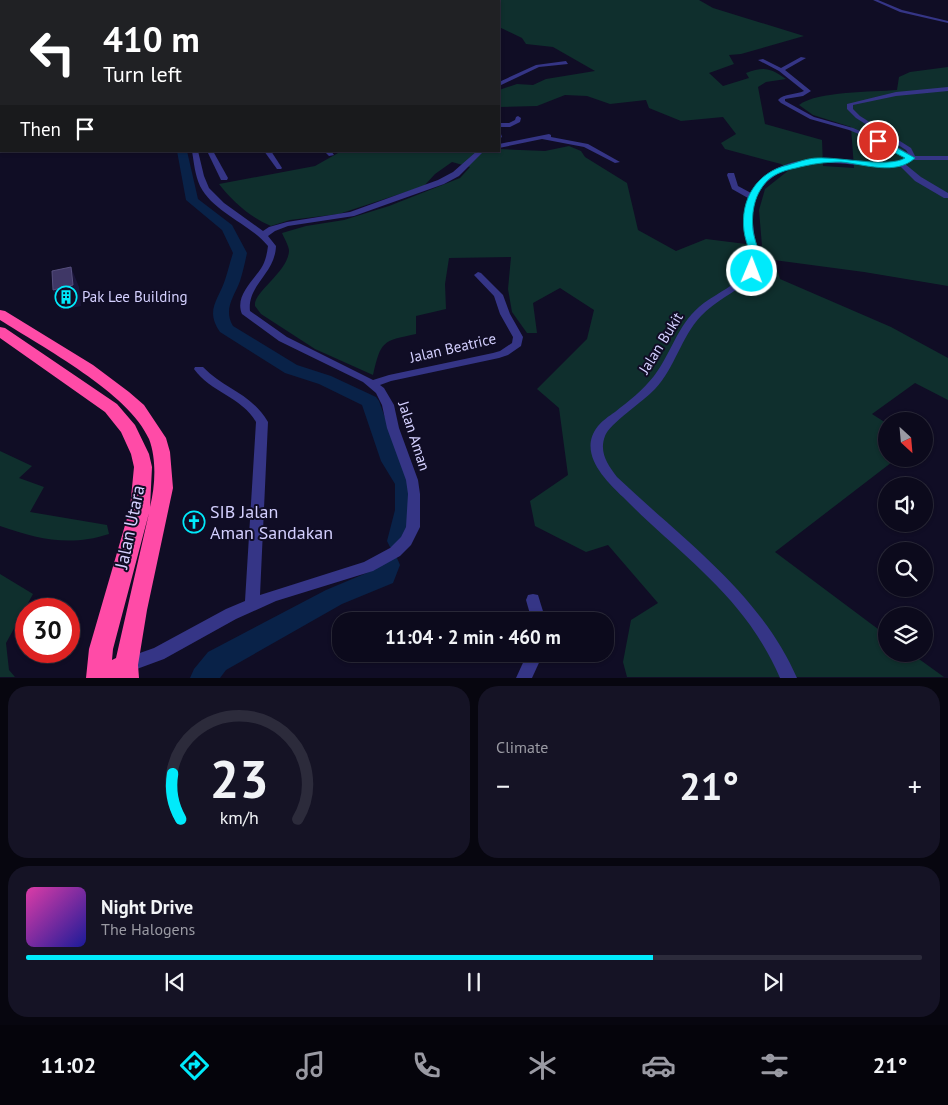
<!DOCTYPE html>
<html lang="en">
<head>
<meta charset="utf-8">
<style>
  :root { --surface:#0c0a1c; --page:#151325; --text:#f1f3f6; --muted:#9a9aa3; --line:#2c2b3b; --accent:#00eafb }
  body { margin:0; font-family:"PT Sans",sans-serif; background:var(--page); color:var(--text); height:100vh; display:flex; flex-direction:column; font-size:19px; white-space:nowrap }
  * { box-sizing:border-box; margin:0 }
  p { font-size:16px; color:var(--muted) }
  .icon { flex:none; width:28px; height:28px; fill:none; stroke:currentColor; stroke-width:2; stroke-linecap:round; stroke-linejoin:round }
  .map { position:relative; height:678px; overflow:hidden }
  .sheet { display:flex; flex-direction:column; gap:8px; padding:8px; background:#07060f; flex:1 }
  .sheet>* { flex:none }
  .banner { position:absolute; left:0px; top:0px; width:500px; height:152px; box-shadow:0 1px 4px #0004,0 0 0 1px var(--line); background:#202124; color:#fff; overflow:hidden }
  .needle { width:32px; rotate:154deg }
  .fabs { position:absolute; left:878px; top:412px; display:grid; gap:10px }
  .fabs a { display:grid; place-items:center; width:55px; height:55px; border-radius:50%; background:var(--surface); box-shadow:0 1px 4px #0004,0 0 0 1px var(--line); font-size:25px }
  .speed { position:absolute; left:15px; top:598px; display:flex; gap:10px; font-size:25px; font-weight:700; text-align:center }
  .speed>* { display:grid; place-content:center; width:65px; height:65px; border-radius:50%; background:var(--surface); box-shadow:0 1px 4px #0004,0 0 0 1px var(--line); line-height:1 }
  .speed .limit { border:8px solid #d22; background:#fff; color:#111 }
  .pin { position:absolute; display:grid; place-items:center; width:42px; height:42px; color:#fff; margin:-21px; border:2px solid #fff; border-radius:50%; box-shadow:0 1px 5px #0007 }
  .me { position:absolute; width:55px; margin:-28px; rotate:1deg; stroke-linejoin:round; filter:drop-shadow(0 0 4px #0008) }
  .turn { display:flex; align-items:center; gap:18px; height:105px; padding:0 20px; font-size:22px }
  .turn .icon { width:65px; height:65px; stroke-width:2.5 }
  .turn b { display:block; font-size:35px; line-height:42px }
  .then { display:flex; align-items:center; height:48px; padding:0 20px; background:#0003; gap:10px; font-size:19px }
  .big { font-size:38px; font-weight:700; line-height:1.1 }
  .sheet .card { flex:1; display:flex; flex-direction:column; justify-content:center; gap:8px; min-width:0; padding:0 18px; border-radius:20px; background:var(--page) }
  .sheet .dial { align-items:center; gap:0 }
  .dial svg { height:130px; overflow:visible; fill:none; stroke:var(--line); stroke-width:7; stroke-linecap:round; text-anchor:middle }
  .dial text { fill:var(--text); stroke:none }
  .song { display:flex; align-items:center; gap:15px }
  .cover { width:60px; height:60px; border-radius:8px; background:linear-gradient(135deg,hsl(320 70% 55%),hsl(240 70% 35%)) }
  .played { height:5px; border-radius:2px; background:linear-gradient(90deg,var(--accent) 70%,var(--line) 70%) }
  .keys { display:flex; justify-content:space-around; direction:ltr }
  .heat { display:flex; justify-content:space-between; align-items:center; font-size:28px; direction:ltr }
  .sheet .tiles { flex:1; display:grid; gap:8px; grid-template-columns:1fr 1fr }
  .card:last-child { grid-column:span 2 }
  .trip { position:absolute; left:332px; top:612px; width:282px; height:50px; border-radius:20px; background:var(--surface); box-shadow:0 1px 4px #0004,0 0 0 1px var(--line); font-weight:700; line-height:50px; text-align:center }
  .menu { display:flex; height:80px; justify-content:space-around; align-items:center; background:#05040b; color:var(--muted) }
  .menu .icon { width:35px; height:35px }
  .menu .selected { color:var(--accent) }
  .menu b { font-size:22px; color:var(--text) }
  .map>svg:first-child { display:block }
</style>
</head>
<body>
<div class="map">
<svg width="948" height="678" viewBox="0 0 948 678">
  <rect width="100%" height="100%" fill="#100d25"/>
  <g fill="#0f2f2d">
    <polygon points="27,0 410,0 407,1"/>
    <path d="M422,0h277l14,8 91,28 -63,18 -12,1 5,9 -25,9 14,13 26,-8 -3,-5c18,-7 25,-5 40,6l-20,3 -8,5 7,37 57,16 1,26 31,2 -3,-41 -38,-12 -14,-10c18,-14 74,-13 98,-15l2,-13 11,-5 38,-5v219l-84,-14 -90,-12 6,19 111,48 57,31v42l-33,-17 -43,31 14,9v36h10l-121,93 111,83v19h26l32,23h-317l-4,-15 8,-42 27,-17 -50,-58 -22,7 -51,-26 -5,-25 38,-26 -9,-67 -22,-19 50,-50 7,-29 -34,-22 -27,15 4,30h-10l-15,-21 -4,-23 3,-32 -62,1 -4,26 1,25 -30,7v18c-34,7 -35,7 -43,41l-58,-26 -54,-35 -6,-8c-2,-14 33,-34 34,-55 0,-5 -5,-13 -7,-18l24,-7 38,-6 45,-14 71,-28 10,-11 -18,-5 -17,12 -11,12 -85,28 -49,6 -19,6c-20,-8 -39,-25 -52,-42l96,-18 23,-13 11,-2h150v-2l46,2 24,-5 12,5 4,6 42,26 11,47 38,21 30,-12 56,7 -3,-36 6,-21 24,-19 -8,-6 -56,-15 -4,-6 15,-9 -13,-17 -42,4 -32,-13 -3,-8 -36,4 -23,-8 -22,-1 -28,11 -38,1v-17l18,-6 16,1 13,-6 49,-8 -42,-24 -27,-3 -4,-6 -23,-11v-26h-81z"/>
    <path d="M0,451l32,15 -13,12 25,9 -14,25 77,13 2,9c-40,13 -71,5 -109,-8z"/>
    <polygon points="0,574 33,594 6,643 9,670 15,677 0,677"/>
  </g>
  <g fill="none" stroke-linecap="round" stroke-linejoin="round">
    <g fill="#092248" fill-rule="evenodd">
      <path d="M177,151h10l11,48 34,26 15,28c-2,9 -4,19 -7,28 -6,16 -17,28 -7,45l64,39 34,11 45,21 3,4 21,58 15,24 2,27 -11,37 -8,3 -8,-3 -3,-6 8,-31v-26l-14,-23 -19,-56 -43,-21 -34,-11 -65,-41c-15,-22 -2,-31 5,-52 3,-9 5,-18 8,-27l-11,-23 -36,-30z"/>
      <polygon points="389,555 397,558 400,565 393,583 342,604 226,670 220,678 190,678 194,669 208,652 326,590 376,569 381,558"/>
    </g>
    <g fill="#353586" fill-rule="evenodd">
      <polygon points="873,0 878,0 902,10 948,21 948,23 900,12"/>
      <polygon points="0,1 2,1 1,3 0,3"/>
      <rect x="0" y="8" width="1" height="2"/>
      <rect x="0" y="44" width="1" height="2"/>
      <path d="M801,57l5,1 -21,12 26,21 -8,5 -18,3v2l29,16 39,11 41,17 14,8 -2,-3 -50,-32 -9,-9v-5l49,-12 52,-5v4l-52,5 -43,9v4l7,7 51,32 4,8h33v4h-37l-6,4 16,13 27,16v5h-4l-29,-17 -16,-16c-43,6 -88,-15 -126,12 -22,15 -23,41 -17,65 2,7 5,15 4,22 -1,6 -6,11 -11,16 -15,13 -34,21 -48,36 -20,21 -26,52 -46,73 -11,12 -46,35 -50,47 -6,16 2,28 12,41 65,62 143,116 180,201h-17c-8,-19 -18,-36 -30,-53 -35,-49 -85,-85 -127,-128 -18,-17 -46,-45 -25,-71 4,-5 11,-10 17,-14 14,-11 28,-22 39,-36 17,-22 23,-50 45,-69 12,-11 44,-25 51,-39 6,-12 -5,-31 -5,-44 -1,-9 1,-17 3,-26l-16,-9 -5,-14 1,-2h6l4,13 13,7c22,-40 74,-35 113,-32 13,2 30,4 42,-3l-16,-11 -41,-17 -39,-11 -29,-16 -3,-3c6,-7 18,-5 26,-9l-25,-20 -21,-11 5,-1 18,9z"/>
      <polygon points="566,61 568,64 539,67 499,86 499,82 536,65"/>
      <polygon points="518,116 521,118 520,122 510,127 499,127 499,123 509,123 515,120 516,117"/>
      <polygon points="499,133 501,134 502,137 499,139"/>
      <polygon points="549,134 551,135 551,137 588,144 620,162 615,163 584,147 542,139 499,148 499,144"/>
      <path d="M192,151h6l6,25 5,12 15,15 39,28 6,-4 18,-5 63,-10 88,-32 15,-8 24,-21h7l-25,25 -15,8 -90,32 -66,10 -13,5 -7,5 8,10c-1,28 -29,39 -26,65l37,26 86,43 16,-5 104,-22 7,-2 12,-8 1,-6 -13,-23 -6,-18 -20,-21 4,-3 3,1 22,22 7,19 13,23 -2,9 -13,9 -9,3 -108,23 -11,4 4,3 10,17 5,23 19,52 2,14v33l-9,18 -11,11 -27,15 -97,30 -40,18 -72,40 -38,14 -6,-3 -2,-5 2,-5 34,-12 72,-39 19,-8 11,-179c-14,-25 -46,-30 -62,-53l1,-2h8c22,23 47,25 65,55l-8,173 104,-33 26,-14 11,-11 5,-10 2,-33 -2,-14 -19,-52 -5,-23 -6,-12 -13,-11 -84,-41 -37,-27c-8,-19 13,-34 21,-49 3,-6 4,-12 5,-19 -19,-23 -54,-33 -68,-60 -5,-11 -6,-23 -8,-35z"/>
      <polygon points="207,151 213,151 228,178 227,180 221,180"/>
      <polygon points="264,151 271,151 282,168 281,169 277,169"/>
      <polygon points="324,151 331,151 334,155 329,156"/>
      <polygon points="533,594 538,595 546,621 532,621 526,600 528,595"/>
      <polygon points="527,654 543,654 532,678 516,678"/>
    </g>
    <path fill="#ff4ba7" fill-rule="evenodd" d="M0,310l5,1 88,54 36,27 15,13 22,33 4,14 3,36 -26,122 -9,55 1,13h-53l3,-29 41,-141 4,-41 -3,-13 -10,-22 -16,-20 -105,-74v-11l5,1 112,76 18,21 14,29 3,13 -2,40c5,-20 7,-47 -1,-68 -20,-46 -107,-92 -149,-119zM149,513l-33,145 -4,2 1,-11z"/>
  </g>
  <polygon fill="#1a1439" points="71,267 79,287 81,306 61,310 53,290"/>
  <polygon fill="#3f3766" stroke="#564f7e" points="71,267 73,285 53,290 52,271"/>
  <path fill="#00eafb" stroke="#0098a3" d="M876,139h5l34,19c-19,18 -51,6 -74,4 -16,0 -30,2 -45,6 -10,2 -20,5 -28,12 -13,13 -17,31 -15,50 2,16 12,28 3,43h-7l-2,-2c7,-16 -1,-25 -3,-40 -4,-32 13,-59 44,-66 10,-3 20,-7 30,-7 23,-1 71,10 87,0l-29,-15z"/>
  <defs>
    <g id="building-ring" transform="scale(1.125)"><circle r="9.5" fill="#100d25" stroke="#00eafb" stroke-width="1.5"/><path d="M-4-6H4V6H1V3H-1V6H-4ZM-2.5-4.3h1.7v1.8h-1.7ZM.8-4.3h1.7v1.8H.8ZM-2.5-1h1.7V.8h-1.7ZM.8-1h1.7V.8H.8Z" fill="#00eafb"/></g>
    <g id="church-ring" transform="scale(1.125)"><circle r="9.5" fill="#100d25" stroke="#00eafb" stroke-width="1.5"/><path d="M-1.2-6h2.4v3.5h3.3v2.4h-3.3V6h-2.4V-.1h-3.3v-2.4h3.3Z" fill="#00eafb"/></g>
  </defs>
  <g fill-rule="evenodd">
    <use href="#building-ring" x="66" y="297"/>
    <use href="#church-ring" x="194" y="522"/>
  </g>
  <g text-anchor="middle" stroke-width="4" stroke-linejoin="round" paint-order="stroke">
    <g font-size="15" fill="#d4d0ff" stroke="#100d25" text-anchor="start">
      <text x="82" y="302">Pak Lee Building</text>
    </g>
    <g font-size="15" fill="#d4d0ff" stroke="#100d25">
      <text transform="translate(661 343) rotate(-58)" y="5">Jalan Bukit</text>
      <text transform="translate(453 348) rotate(-13)" y="5">Jalan Beatrice</text>
      <text transform="translate(414 436) rotate(72)" y="5">Jalan Aman</text>
    </g>
    <g font-size="18" fill="#d4d0ff" stroke="#100d25" text-anchor="start">
      <text x="210" y="518">SIB Jalan<tspan x="210" dy="21">Aman Sandakan</tspan></text>
    </g>
    <g font-size="18" fill="#d4d0ff" stroke="#100d25">
      <text transform="translate(130 527) rotate(-78)" y="6">Jalan Utara</text>
    </g>
  </g>
</svg>
<div class="fabs">
<a><svg class="needle" viewBox="-14 -14 28 28"><path d="M0-13l5 13h-10z" fill="#e53935"/><path d="M0 13l5-13h-10z" fill="#9a9aa3"/></svg></a>
<a><svg class="icon" aria-label="sound" viewBox="0 0 24 24"><path d="M4 9h4l5-4v14l-5-4H4zM17 9q2 3 0 6"/></svg></a>
<a><svg class="icon" aria-label="search" viewBox="0 0 24 24"><circle cx="10" cy="10" r="6"/><path d="M15 15l6 6"/></svg></a>
<a><svg class="icon" aria-label="layers" viewBox="0 0 24 24"><path d="M12 4l9 5-9 5-9-5zM3 14l9 5 9-5"/></svg></a>
</div>
<div class="speed"><div class="limit">30</div></div>
<div class="pin" style="left:878px;top:141px;background:#d93025"><svg class="icon" aria-label="arrive" viewBox="0 0 24 24"><path d="M6 21V4h12l-3 4 3 4H6"/></svg></div>
<svg class="me" style="left:752px;top:271px" viewBox="-20 -20 40 40"><circle r="17" fill="#00eafb" stroke="#fff" stroke-width="3"/><path d="M0-11L8 9 0 5-8 9z" fill="#fff"/></svg>
<div class="trip">11:04 · 2 min · 460 m</div>
<div class="banner">
<div class="turn"><svg class="icon" aria-label="left" viewBox="0 0 24 24"><path d="M17 20v-9H6M10 6l-5 5 5 5"/></svg><div><b>410 m</b>Turn left</div></div>
<div class="then">Then<svg class="icon" aria-label="arrive" viewBox="0 0 24 24"><path d="M6 21V4h12l-3 4 3 4H6"/></svg></div>
</div>
</div>
<section class="sheet">
<div class="tiles">
<div class="card dial"><svg viewBox="0 0 100 80">
<path d="M14 69A42 42 0 1 1 86 69"/>
<path d="M14 69A42 42 0 0 1 9 41" stroke="#00eafb"/>
<text x="50" y="56" font-size="32" font-weight="700">23</text>
<text x="50" y="72" font-size="11">km/h</text>
</svg></div>
<div class="card"><p>Climate</p>
<div class="heat"><a>−</a><b class="big">21°</b><a>+</a></div>
</div>
<div class="card">
<div class="song"><i class="cover"></i><div><b>Night Drive</b><p>The Halogens</p></div></div>
<div class="played"></div>
<div class="keys"><svg class="icon" aria-label="previous" viewBox="0 0 24 24"><path d="M18 5L8 12l10 7zM5 5v14"/></svg><svg class="icon" aria-label="pause" viewBox="0 0 24 24"><path d="M8 5v14M16 5v14"/></svg><svg class="icon" aria-label="next" viewBox="0 0 24 24"><path d="M6 5l10 7-10 7zM19 5v14"/></svg></div>
</div>
</div>
</section>
<nav class="menu">
<b>11:02</b>
<svg class="icon selected" aria-label="directions" viewBox="0 0 24 24"><path d="M12 3l9 9-9 9-9-9zM9 14v-3h6M13 9l2 2-2 2"/></svg>
<svg class="icon" aria-label="music" viewBox="0 0 24 24"><path d="M9 18V5l10-2v13"/><circle cx="6" cy="18" r="3"/><circle cx="16" cy="16" r="3"/></svg>
<svg class="icon" aria-label="phone" viewBox="0 0 24 24"><path d="M5 4h4l2 5-3 2q2 4 5 5l2-3 5 2v4C11 20 4 13 5 4z"/></svg>
<svg class="icon" aria-label="climate" viewBox="0 0 24 24"><path d="M12 3v18M4 7l16 10M4 17L20 7"/></svg>
<svg class="icon" aria-label="car" viewBox="0 0 24 24"><path d="M5 17H2v-5l4-1 3-4h7l3 4 3 1v5h-3M9 17h6M6 11h13"/><circle cx="7" cy="17" r="2"/><circle cx="17" cy="17" r="2"/></svg>
<svg class="icon" aria-label="filters" viewBox="0 0 24 24"><path d="M4 7h16M4 17h16"/><circle cx="9" cy="7" r="2"/><circle cx="15" cy="17" r="2"/></svg>
<b>21°</b>
</nav>
</body>
</html>
